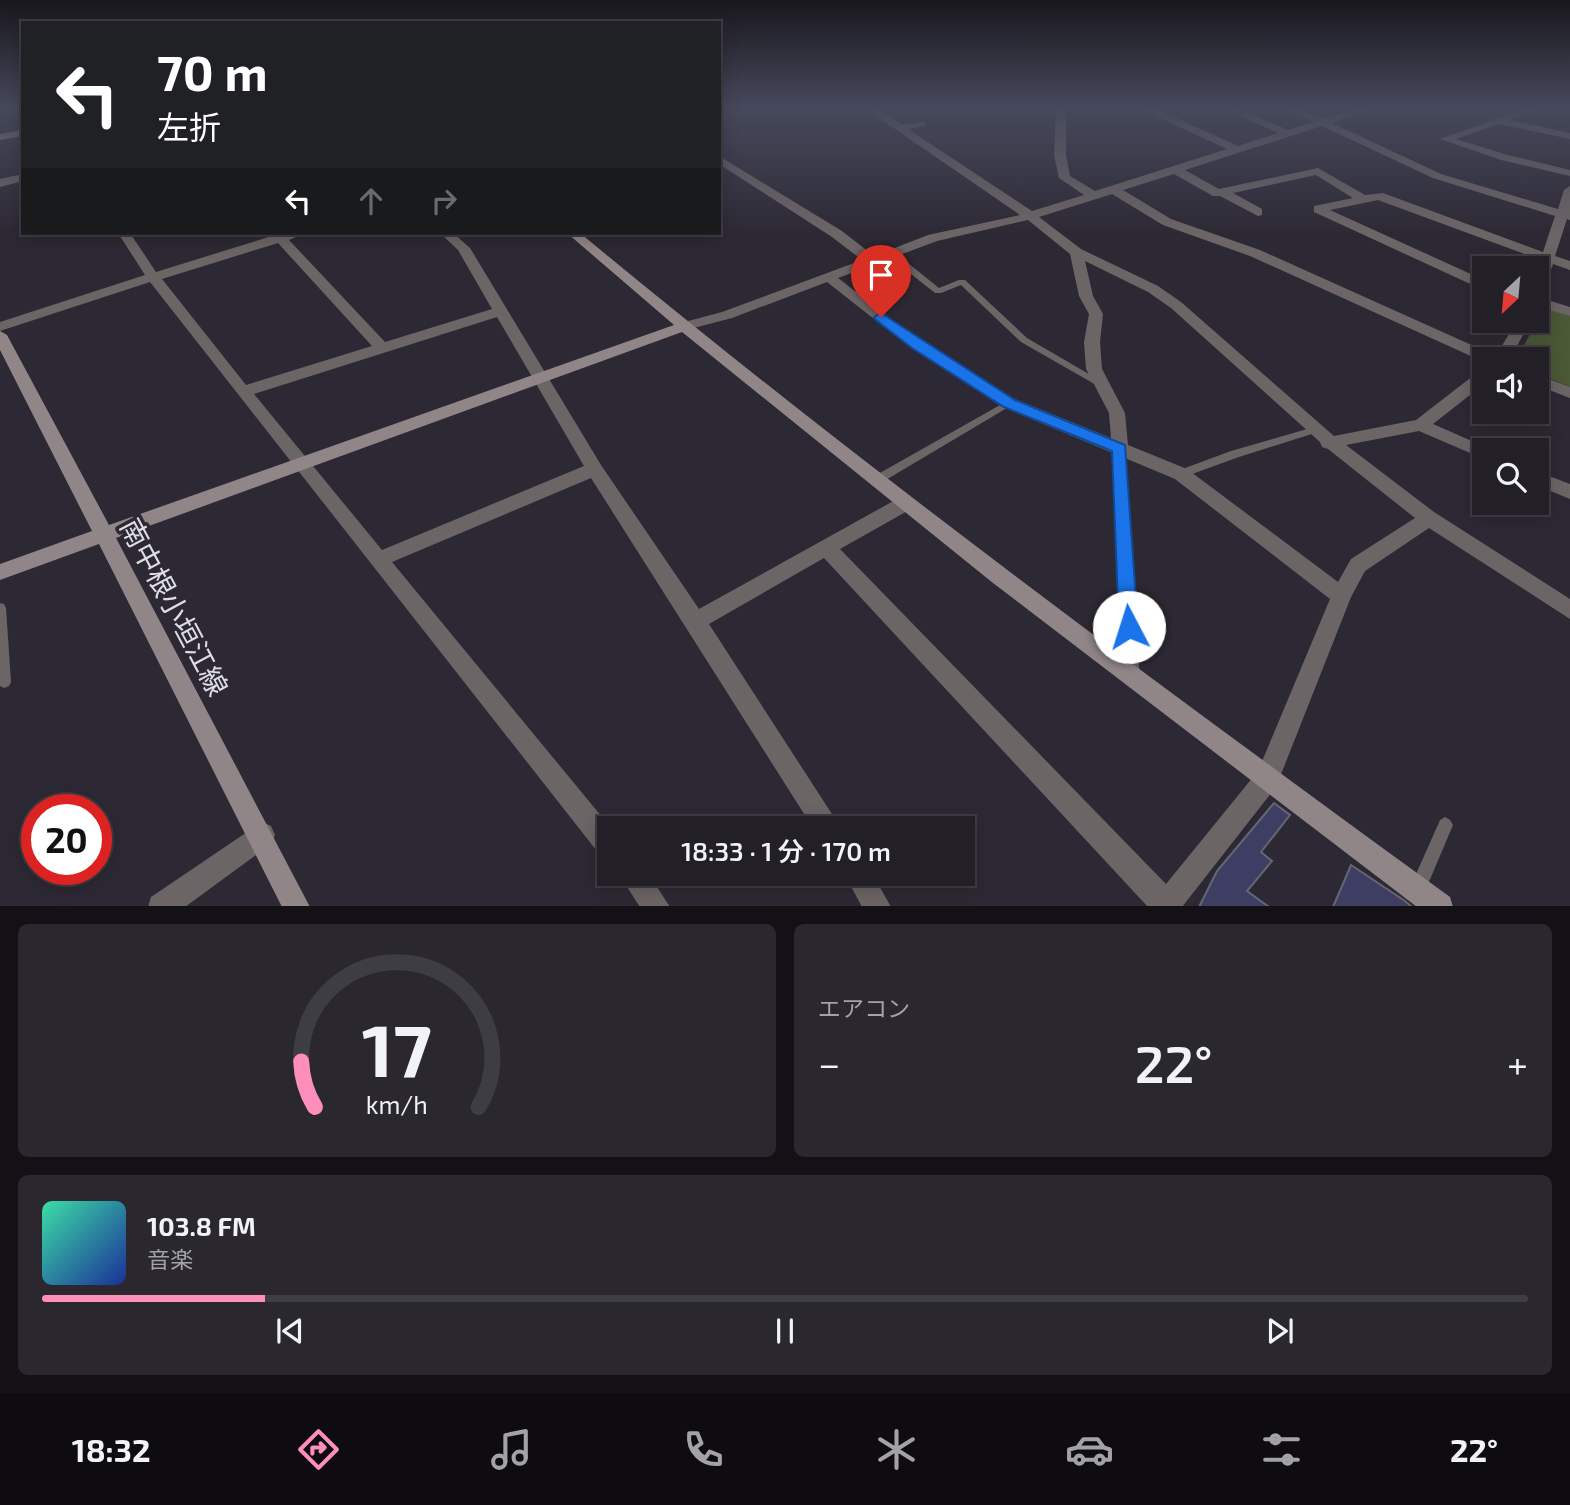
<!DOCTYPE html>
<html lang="ja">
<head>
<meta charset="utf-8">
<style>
  :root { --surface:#221f27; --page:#2a272f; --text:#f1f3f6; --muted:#a2a2a7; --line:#3f3d44; --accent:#fe8ebc }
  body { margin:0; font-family:"Exo 2","Noto Sans JP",sans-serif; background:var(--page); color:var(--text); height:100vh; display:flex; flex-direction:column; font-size:26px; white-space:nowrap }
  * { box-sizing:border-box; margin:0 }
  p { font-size:23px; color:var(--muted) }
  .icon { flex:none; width:38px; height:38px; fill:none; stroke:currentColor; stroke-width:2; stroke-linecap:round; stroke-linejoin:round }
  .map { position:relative; height:906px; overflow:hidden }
  .drawer { display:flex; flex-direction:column; gap:18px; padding:18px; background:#131115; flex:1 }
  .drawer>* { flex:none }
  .banner { position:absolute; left:21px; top:21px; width:700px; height:214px; border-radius:0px; box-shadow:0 4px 18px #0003,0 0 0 2px var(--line); background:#202124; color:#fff; overflow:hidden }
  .needle { width:46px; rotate:206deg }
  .buttons { position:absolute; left:1472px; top:256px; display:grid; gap:14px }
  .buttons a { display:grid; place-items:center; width:77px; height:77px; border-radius:0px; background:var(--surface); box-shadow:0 4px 18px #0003,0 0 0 2px var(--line); font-size:35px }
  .speed { position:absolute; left:21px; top:794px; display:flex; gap:14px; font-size:35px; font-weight:700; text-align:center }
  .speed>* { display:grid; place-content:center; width:91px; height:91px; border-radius:50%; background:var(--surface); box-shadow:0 4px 18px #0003,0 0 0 2px var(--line); line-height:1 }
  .speed .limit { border:10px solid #d22; background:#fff; color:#111 }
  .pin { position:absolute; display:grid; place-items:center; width:60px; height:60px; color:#fff; margin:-72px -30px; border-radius:50% 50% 50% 0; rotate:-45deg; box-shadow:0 0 7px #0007 }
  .pin .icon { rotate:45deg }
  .me { position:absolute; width:77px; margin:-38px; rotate:355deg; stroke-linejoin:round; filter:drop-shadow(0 0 5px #0008) }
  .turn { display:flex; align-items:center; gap:24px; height:147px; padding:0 21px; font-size:32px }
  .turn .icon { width:91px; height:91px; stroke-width:2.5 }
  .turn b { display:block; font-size:49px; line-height:60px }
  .lanes { display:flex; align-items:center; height:66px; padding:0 21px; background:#0003; justify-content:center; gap:35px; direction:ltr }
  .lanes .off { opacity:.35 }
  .big { font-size:52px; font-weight:600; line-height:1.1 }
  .drawer .tile { flex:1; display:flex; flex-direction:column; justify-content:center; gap:10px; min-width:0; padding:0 24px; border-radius:10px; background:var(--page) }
  .drawer .dial { align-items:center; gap:0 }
  .dial svg { height:182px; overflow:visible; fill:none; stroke:var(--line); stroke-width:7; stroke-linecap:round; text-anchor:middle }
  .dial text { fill:var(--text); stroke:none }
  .song { display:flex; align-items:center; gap:21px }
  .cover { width:84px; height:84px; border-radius:10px; background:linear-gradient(135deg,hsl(160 70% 55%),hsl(230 70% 35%)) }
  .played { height:7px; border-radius:4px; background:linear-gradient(90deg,var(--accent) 15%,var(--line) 15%) }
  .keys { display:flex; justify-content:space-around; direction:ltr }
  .heat { display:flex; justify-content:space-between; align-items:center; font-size:38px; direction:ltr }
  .drawer .tiles { flex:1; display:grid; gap:18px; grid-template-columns:1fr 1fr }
  .tile:last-child { grid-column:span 2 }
  .trip { position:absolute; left:597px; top:816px; width:378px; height:70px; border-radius:0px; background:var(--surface); box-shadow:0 4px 18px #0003,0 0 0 2px var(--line); font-weight:600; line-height:70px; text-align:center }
  .tab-bar { display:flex; height:112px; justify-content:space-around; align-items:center; background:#0e0c10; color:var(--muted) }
  .tab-bar .icon { width:49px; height:49px }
  .tab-bar .active { color:var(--accent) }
  .tab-bar b { font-size:32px; color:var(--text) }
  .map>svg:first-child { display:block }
</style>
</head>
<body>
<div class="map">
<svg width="1570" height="907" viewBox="0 0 1570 907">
  <rect width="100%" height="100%" fill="#2d2934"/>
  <polygon fill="#4b5937" points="1544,307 1570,316 1570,387 1537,373 1536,359 1517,359"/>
  <g fill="#3e3e64" stroke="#666673" stroke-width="2">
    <polygon points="1274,803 1290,815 1261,852 1272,861 1247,891 1269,907 1199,907 1217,871"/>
    <polygon points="1351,865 1405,901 1412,907 1333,907"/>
  </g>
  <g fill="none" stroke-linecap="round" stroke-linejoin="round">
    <g fill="#6c6566" fill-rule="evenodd">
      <polygon points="887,251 893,251 939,288 959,280 965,280 1027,338 1106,384 1101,387 1098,386 1021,342 961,285 941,293 935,293 887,255"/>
      <polygon points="1009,400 1014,403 1012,405 879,484 871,484 870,481 871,478"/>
      <polygon points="1314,427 1318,428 1319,430 1318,432 1239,457 1181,478 1176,474 1177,471 1231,451"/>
      <polygon points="1120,445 1125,449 1130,578 1140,676 1138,680 1133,682 1128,680 1126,676 1118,578 1115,449"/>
      <polygon points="0,603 4,604 6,608 11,682 9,686 4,688 0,686"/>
      <polygon points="1445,817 1450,820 1453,825 1423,896 1417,898 1411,896 1409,890 1440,820"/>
    </g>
    <g fill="#6c6566" fill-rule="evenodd">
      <path d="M863,107h12l26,17 24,-2v4l-17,3 124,82 52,-16 -25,-17 -5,-23 2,-48h10v48l4,21 25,15 132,-42 -82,-38v-4h18l-4,3 79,36 40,-13 -58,-26h14l54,23 25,-8 -31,-15h14l27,12 38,-12h15l-44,16 109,51 117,35 6,-19 6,-4v34l-3,-1 -12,37 15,5v9l-17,-6 -12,34 29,9v9l-34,-10v-34l5,-12 -163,-60 -48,10 154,70v9l-5,-1 -165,-76v-6l39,-8 -37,-23 -83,18 29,16v6l-4,1 -38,-20h-7l-39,-22 -51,16 48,29 89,31 236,106 21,-36h14l-21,39h-26v3l-234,-106 -87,-31 -51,-31 -73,23 42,32 77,37 23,16 153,134 82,-16 62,-48 6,-1v13l-51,40 57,25 -6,1v9l-65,-28 -73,14 88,67 136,87v20l-141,-91 -64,43 -14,26 -75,190 -94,120h-34l-324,-349 -115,66 132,204h-28l-222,-350 -199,84 219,266 -2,31 -9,-4 -450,-573 -150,49v-9l145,-47 -27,-42h12l26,39 119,-37 30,-2 -16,7 96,102 107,-33 -34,-59 -18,-17h13l17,15 131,217 98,144 198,-110h14l2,5 -2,5 -71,40 326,335 92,-113 72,-172 -155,-120 -172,-72 -92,-59 -84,-66 -95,36 -50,13 -5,-1 -2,-3 2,-3 45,-12 140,-52 -30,-23 -113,-73v-8l123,75 32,25 54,-21 92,-20zM1322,126l111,52 122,38 -12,36 -160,-59 -18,2 -47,-27 -99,21 -34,-19zM1028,220l42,34 9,42 10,18 -5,28 2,27 23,44 2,25 -96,-39 -94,-57 -83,-64 99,-37zM278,243l94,103 -126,39 -84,-106zM1085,261l63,31 23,16 149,134 2,5 6,2 87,69 -64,41 -13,23 -151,-113 -59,-24 -3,-32 -23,-44 -2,-27 3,-28 -10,-18zM497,317l87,149 -202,84 -128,-156z"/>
      <polygon points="1529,107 1544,107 1510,120 1570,133 1570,139 1499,124 1456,139 1508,155 1570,170 1570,176 1501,160 1440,139"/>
      <polygon points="23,174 23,181 0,187 0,179"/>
      <polygon points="1536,374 1570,387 1570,398 1536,385"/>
      <polygon points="1536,471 1570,484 1570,499 1536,485"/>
      <polygon points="262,822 271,826 275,835 271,844 185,907 148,907 151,897"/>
      <polygon points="618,873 648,873 670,907 640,907"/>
      <polygon points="844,873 872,873 891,907 862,907"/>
    </g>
    <g fill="#908587" fill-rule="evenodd">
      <polygon points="23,130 23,136 0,140 0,134"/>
      <path d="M567,233h13c281,233 575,449 870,664l3,10h-36l-424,-324 -311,-251 -566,206 194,369h-28l-183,-363 -99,36v-16l92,-33 -92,-181v-19l7,4 102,190 565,-200z"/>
    </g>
  </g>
  <linearGradient id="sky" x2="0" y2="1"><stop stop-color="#19171d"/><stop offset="0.46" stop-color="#46495c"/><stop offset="1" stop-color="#46495c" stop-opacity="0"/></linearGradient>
  <rect width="1570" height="234" fill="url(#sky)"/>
  <polygon fill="#1a73e8" stroke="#114b97" stroke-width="2" points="881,313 1015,400 1125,445 1138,627 1135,633 1129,635 1122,633 1119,627 1112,451 1004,407 912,348 876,320 874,317"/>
  <g text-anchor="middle" stroke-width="7" stroke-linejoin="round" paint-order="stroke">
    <g font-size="28" fill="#e0dee5" stroke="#2d2934">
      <text transform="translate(174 607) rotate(62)" y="10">南中根小垣江線</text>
    </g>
  </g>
</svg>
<div class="buttons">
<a><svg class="needle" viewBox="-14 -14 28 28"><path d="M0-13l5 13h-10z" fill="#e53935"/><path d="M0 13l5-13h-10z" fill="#a2a2a7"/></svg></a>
<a><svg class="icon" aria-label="sound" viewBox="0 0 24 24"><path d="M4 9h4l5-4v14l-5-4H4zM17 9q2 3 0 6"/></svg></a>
<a><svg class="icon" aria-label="search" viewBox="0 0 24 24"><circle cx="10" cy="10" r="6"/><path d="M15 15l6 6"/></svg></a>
</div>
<div class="speed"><div class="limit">20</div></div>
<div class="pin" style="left:881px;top:317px;background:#d93025"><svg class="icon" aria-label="arrive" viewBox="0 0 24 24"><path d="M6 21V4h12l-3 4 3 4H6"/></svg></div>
<svg class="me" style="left:1129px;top:627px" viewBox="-20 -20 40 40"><circle r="19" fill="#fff"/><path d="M0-13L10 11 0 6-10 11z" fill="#1a73e8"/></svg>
<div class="trip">18:33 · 1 分 · 170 m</div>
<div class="banner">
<div class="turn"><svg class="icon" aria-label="left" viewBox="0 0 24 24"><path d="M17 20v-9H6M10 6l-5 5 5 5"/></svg><div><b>70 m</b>左折</div></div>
<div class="lanes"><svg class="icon" aria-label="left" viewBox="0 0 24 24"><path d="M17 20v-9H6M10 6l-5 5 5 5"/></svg><svg class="icon off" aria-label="ahead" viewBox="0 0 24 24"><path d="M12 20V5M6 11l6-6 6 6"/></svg><svg class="icon off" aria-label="right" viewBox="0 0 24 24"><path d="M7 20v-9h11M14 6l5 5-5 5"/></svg></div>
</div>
</div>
<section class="drawer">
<div class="tiles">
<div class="tile dial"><svg viewBox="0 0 100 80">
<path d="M14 69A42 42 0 1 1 86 69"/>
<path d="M14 69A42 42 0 0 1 8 49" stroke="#fe8ebc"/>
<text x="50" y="56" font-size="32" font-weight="700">17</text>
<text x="50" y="72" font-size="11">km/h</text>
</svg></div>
<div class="tile"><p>エアコン</p>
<div class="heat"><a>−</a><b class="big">22°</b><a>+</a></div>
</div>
<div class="tile">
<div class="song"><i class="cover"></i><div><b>103.8 FM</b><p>音楽</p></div></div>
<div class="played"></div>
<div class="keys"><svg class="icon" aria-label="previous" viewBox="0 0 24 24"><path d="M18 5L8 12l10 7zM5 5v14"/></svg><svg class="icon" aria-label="pause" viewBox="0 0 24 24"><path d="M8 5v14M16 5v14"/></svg><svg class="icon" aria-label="next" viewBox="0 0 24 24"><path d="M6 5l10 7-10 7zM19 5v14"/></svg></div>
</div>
</div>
</section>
<nav class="tab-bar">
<b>18:32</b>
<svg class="icon active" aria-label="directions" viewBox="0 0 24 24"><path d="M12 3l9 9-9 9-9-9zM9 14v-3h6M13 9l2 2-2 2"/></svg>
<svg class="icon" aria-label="music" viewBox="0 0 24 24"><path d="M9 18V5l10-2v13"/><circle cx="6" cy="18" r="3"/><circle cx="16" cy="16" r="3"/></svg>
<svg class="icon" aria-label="phone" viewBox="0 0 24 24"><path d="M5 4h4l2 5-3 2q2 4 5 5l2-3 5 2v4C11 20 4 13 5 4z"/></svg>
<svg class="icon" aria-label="climate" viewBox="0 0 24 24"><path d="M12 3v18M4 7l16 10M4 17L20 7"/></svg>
<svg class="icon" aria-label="car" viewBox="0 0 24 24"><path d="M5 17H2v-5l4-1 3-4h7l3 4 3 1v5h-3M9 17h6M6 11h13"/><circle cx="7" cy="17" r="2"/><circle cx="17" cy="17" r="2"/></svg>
<svg class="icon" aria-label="filters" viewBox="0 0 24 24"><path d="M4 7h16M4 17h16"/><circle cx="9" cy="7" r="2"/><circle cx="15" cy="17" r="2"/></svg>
<b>22°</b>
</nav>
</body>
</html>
